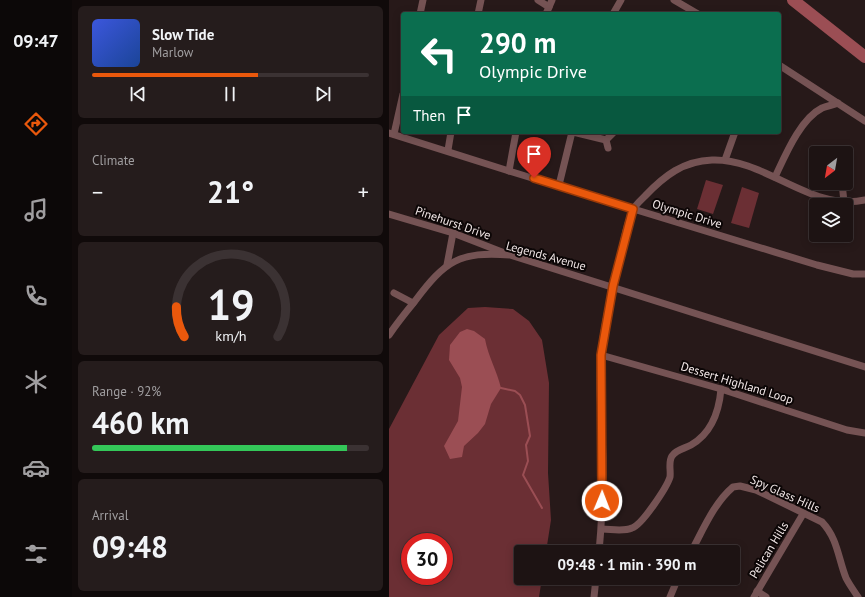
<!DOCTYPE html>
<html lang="en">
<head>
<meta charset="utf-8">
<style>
  :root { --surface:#1d1313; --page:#251c1c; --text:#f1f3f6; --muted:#a09ea0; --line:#3b3233; --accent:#ea580c }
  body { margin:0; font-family:"PT Sans",sans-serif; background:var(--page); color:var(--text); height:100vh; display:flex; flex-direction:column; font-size:15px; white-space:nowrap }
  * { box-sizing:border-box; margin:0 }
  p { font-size:13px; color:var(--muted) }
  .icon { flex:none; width:22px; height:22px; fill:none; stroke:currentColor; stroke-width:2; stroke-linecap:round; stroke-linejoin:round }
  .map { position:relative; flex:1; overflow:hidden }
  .side { display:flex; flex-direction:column; gap:6px; padding:6px; background:#100a0a; width:317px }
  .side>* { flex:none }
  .top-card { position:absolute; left:12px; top:12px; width:380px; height:122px; border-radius:4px; box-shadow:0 2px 10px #0003,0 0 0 1px var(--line); background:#0b6e4f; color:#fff; overflow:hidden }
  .needle { width:26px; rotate:211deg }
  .tools { position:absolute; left:420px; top:146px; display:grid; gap:8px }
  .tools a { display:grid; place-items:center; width:44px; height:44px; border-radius:4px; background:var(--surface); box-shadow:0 2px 10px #0003,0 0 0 1px var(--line); font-size:20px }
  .speed { position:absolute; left:12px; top:533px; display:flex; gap:8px; font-size:20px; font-weight:700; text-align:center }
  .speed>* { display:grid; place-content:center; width:52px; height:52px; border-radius:50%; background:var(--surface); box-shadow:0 2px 10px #0003,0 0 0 1px var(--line); line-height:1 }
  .speed .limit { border:6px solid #d22; background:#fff; color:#111 }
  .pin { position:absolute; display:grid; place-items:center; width:34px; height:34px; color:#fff; margin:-41px -17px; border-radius:50% 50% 50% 0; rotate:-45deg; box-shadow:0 0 4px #0007 }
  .pin .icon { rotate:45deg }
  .me { position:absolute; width:44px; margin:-22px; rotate:1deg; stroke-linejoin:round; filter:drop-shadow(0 0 3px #0008) }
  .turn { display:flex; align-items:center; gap:14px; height:84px; padding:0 12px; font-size:18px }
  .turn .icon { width:52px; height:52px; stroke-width:2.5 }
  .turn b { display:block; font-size:28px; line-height:34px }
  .then { display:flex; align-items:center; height:38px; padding:0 12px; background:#0003; gap:8px; font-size:15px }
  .big { font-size:30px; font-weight:700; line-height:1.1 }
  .side .tile { flex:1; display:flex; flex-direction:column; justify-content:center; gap:6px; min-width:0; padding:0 14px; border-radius:6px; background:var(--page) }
  .side .dial { align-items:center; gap:0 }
  .dial svg { height:104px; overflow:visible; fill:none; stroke:var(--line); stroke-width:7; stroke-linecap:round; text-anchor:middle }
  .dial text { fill:var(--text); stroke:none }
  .song { display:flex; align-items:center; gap:12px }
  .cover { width:48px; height:48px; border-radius:6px; background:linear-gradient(135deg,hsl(230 70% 55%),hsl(220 70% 35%)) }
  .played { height:4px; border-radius:2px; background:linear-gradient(90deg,var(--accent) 60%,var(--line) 60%) }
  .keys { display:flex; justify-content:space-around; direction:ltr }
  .heat { display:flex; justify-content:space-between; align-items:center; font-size:22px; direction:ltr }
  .charge { height:6px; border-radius:3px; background:linear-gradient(90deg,#34c759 92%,var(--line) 0) }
  .trip { position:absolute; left:125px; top:545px; width:226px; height:40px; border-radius:4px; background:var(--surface); box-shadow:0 2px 10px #0003,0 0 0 1px var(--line); font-weight:700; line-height:40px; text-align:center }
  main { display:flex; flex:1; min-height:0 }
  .tabs { display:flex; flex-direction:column; width:72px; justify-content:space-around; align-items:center; background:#0c0808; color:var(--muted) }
  .tabs .icon { width:28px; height:28px }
  .tabs .selected { color:var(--accent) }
  .tabs b { font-size:18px; color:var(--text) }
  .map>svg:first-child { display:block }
</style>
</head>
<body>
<main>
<nav class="tabs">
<b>09:47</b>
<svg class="icon selected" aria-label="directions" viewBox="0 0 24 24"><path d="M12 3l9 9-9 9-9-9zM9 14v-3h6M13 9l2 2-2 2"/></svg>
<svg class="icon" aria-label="music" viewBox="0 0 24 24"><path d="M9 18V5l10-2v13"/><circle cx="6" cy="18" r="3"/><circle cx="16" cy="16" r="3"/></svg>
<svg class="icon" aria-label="phone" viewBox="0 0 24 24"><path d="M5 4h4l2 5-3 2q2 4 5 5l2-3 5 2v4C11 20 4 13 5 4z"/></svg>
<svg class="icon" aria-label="climate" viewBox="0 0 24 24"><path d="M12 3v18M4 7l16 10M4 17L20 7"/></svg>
<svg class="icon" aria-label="car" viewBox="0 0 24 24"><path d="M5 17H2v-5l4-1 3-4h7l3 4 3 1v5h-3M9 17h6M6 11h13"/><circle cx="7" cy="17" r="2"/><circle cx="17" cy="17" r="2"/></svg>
<svg class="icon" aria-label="filters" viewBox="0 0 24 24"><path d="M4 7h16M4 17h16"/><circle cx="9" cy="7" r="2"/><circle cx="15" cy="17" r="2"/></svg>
</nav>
<section class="side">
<div class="tile">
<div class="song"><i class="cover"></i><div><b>Slow Tide</b><p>Marlow</p></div></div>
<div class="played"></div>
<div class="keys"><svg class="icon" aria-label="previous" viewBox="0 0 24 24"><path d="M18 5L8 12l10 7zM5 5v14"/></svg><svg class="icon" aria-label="pause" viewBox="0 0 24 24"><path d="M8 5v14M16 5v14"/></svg><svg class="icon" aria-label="next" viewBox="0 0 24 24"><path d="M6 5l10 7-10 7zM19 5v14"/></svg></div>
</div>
<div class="tile"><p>Climate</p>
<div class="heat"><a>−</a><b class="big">21°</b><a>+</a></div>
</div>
<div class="tile dial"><svg viewBox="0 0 100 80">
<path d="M14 69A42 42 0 1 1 86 69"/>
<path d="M14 69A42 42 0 0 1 8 46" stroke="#ea580c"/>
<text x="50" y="56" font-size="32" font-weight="700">19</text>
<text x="50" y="72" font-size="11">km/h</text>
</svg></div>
<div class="tile"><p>Range · 92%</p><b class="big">460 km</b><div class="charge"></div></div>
<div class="tile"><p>Arrival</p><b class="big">09:48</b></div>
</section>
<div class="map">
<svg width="476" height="597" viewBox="0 0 476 597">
  <rect width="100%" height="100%" fill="#271919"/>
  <g fill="#6b2f34" fill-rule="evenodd">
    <polygon points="317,180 334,185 324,214 308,209"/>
    <polygon points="353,187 370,193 360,228 342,223"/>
    <path d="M96,307l28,2 16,12 13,19 7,43 -1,90 3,47 -5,32h-25v26h21l-3,19h-150v-168l50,-94 29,-27zM21,542h34v34h-34z"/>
  </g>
  <path fill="#9b4e54" d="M78,329l7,2 11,8c3,17 12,32 16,49l-10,16 -6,20 -7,9 -14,13 -2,11 -12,2 -6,-13 14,-25 4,-34 -2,-9 -11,-18 1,-15 10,-13z"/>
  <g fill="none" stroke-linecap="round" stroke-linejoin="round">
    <polyline stroke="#9b4e54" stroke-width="2" points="112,388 126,391 131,395 136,405 141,436 137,445 139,461 134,475 153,508"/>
    <polyline stroke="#9b4e54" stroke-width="12" points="404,0 476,57"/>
    <g stroke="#755354" stroke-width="7">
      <polyline points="149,0 160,7"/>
      <polyline points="285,0 309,14"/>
      <polyline points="31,14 34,0"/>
      <polyline points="89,14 92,0"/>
      <polyline points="157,14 163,0"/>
      <polyline points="224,14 232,0"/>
      <polyline points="390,65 476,121"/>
      <polyline points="184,132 217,140 225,132"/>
      <polyline points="0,133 120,171 428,265 464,274 476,274"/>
      <polyline points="5,134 14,94"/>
      <polyline points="217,140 219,148"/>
      <polyline points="59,150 62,132"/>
      <polyline points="336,160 346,132"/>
      <polyline points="120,171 127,132"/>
      <path d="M386,177c10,-21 25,-58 47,-69 5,-2 11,-3 16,-5"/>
      <polyline points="453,183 455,202"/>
      <polyline points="170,185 183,132"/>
      <polyline points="0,214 64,233 113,252"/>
      <polyline points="58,265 64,233"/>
      <polyline points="5,293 24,303"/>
      <path d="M0,335c8,-12 17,-23 26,-34 30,-40 44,-50 95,-46l355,112"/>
      <polyline points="212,355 332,389 458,430 476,433"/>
      <path d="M213,529c9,0 21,3 30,-1 10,-3 35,-41 38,-51 1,-7 -2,-15 2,-21 5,-7 12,-7 19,-11 21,-12 28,-33 30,-56"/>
      <path d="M210,552c3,-31 4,-63 4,-94 -1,-34 -5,-69 -2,-103 3,-33 11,-66 19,-98 4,-15 6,-33 13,-47 2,-5 8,-10 12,-14 19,-20 38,-35 67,-36 54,-2 98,52 153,40"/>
      <path d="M302,552c12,-22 23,-49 42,-65l7,-1 16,4 66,32c16,17 16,36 24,56 3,6 8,13 12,19"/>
      <polyline points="368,591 377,597"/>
      <polyline points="205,597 207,578"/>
      <polyline points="281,597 289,578"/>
      <polyline points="365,597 414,514"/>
    </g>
  </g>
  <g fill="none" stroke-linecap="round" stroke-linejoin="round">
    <g stroke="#983908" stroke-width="10">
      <polyline id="route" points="145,178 244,209 224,286 212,355 213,501"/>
    </g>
    <use href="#route" stroke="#ea580c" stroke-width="7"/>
  </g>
  <g text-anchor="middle" stroke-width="4" stroke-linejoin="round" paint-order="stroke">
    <g font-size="12" fill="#f3e8e8" stroke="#0c0606">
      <text transform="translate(298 214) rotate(17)" y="4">Olympic Drive</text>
      <text transform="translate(64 223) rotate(19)" y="4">Pinehurst Drive</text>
      <text transform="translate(157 256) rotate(15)" y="4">Legends Avenue</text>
      <text transform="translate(348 383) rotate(17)" y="4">Dessert Highland Loop</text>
      <text transform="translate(396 494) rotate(24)" y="4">Spy Glass Hills</text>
      <text transform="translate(380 550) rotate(-59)" y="4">Pelican Hills</text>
    </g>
  </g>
</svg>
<div class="tools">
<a><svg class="needle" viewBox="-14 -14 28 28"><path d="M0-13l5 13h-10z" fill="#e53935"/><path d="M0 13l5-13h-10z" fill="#a09ea0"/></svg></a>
<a><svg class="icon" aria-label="layers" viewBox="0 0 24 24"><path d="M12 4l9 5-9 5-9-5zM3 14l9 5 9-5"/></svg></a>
</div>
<div class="speed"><div class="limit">30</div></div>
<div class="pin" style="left:145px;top:178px;background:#d93025"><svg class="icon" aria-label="arrive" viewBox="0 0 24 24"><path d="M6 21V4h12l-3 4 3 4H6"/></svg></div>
<svg class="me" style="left:213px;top:501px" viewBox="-20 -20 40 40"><circle r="17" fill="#ea580c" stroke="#fff" stroke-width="3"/><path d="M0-11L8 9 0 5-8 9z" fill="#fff"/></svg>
<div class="trip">09:48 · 1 min · 390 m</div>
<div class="top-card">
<div class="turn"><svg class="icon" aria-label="left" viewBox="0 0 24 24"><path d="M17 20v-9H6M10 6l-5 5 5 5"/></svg><div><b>290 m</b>Olympic Drive</div></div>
<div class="then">Then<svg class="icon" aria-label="arrive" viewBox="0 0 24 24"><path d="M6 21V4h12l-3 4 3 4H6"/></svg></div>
</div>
</div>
</main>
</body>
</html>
